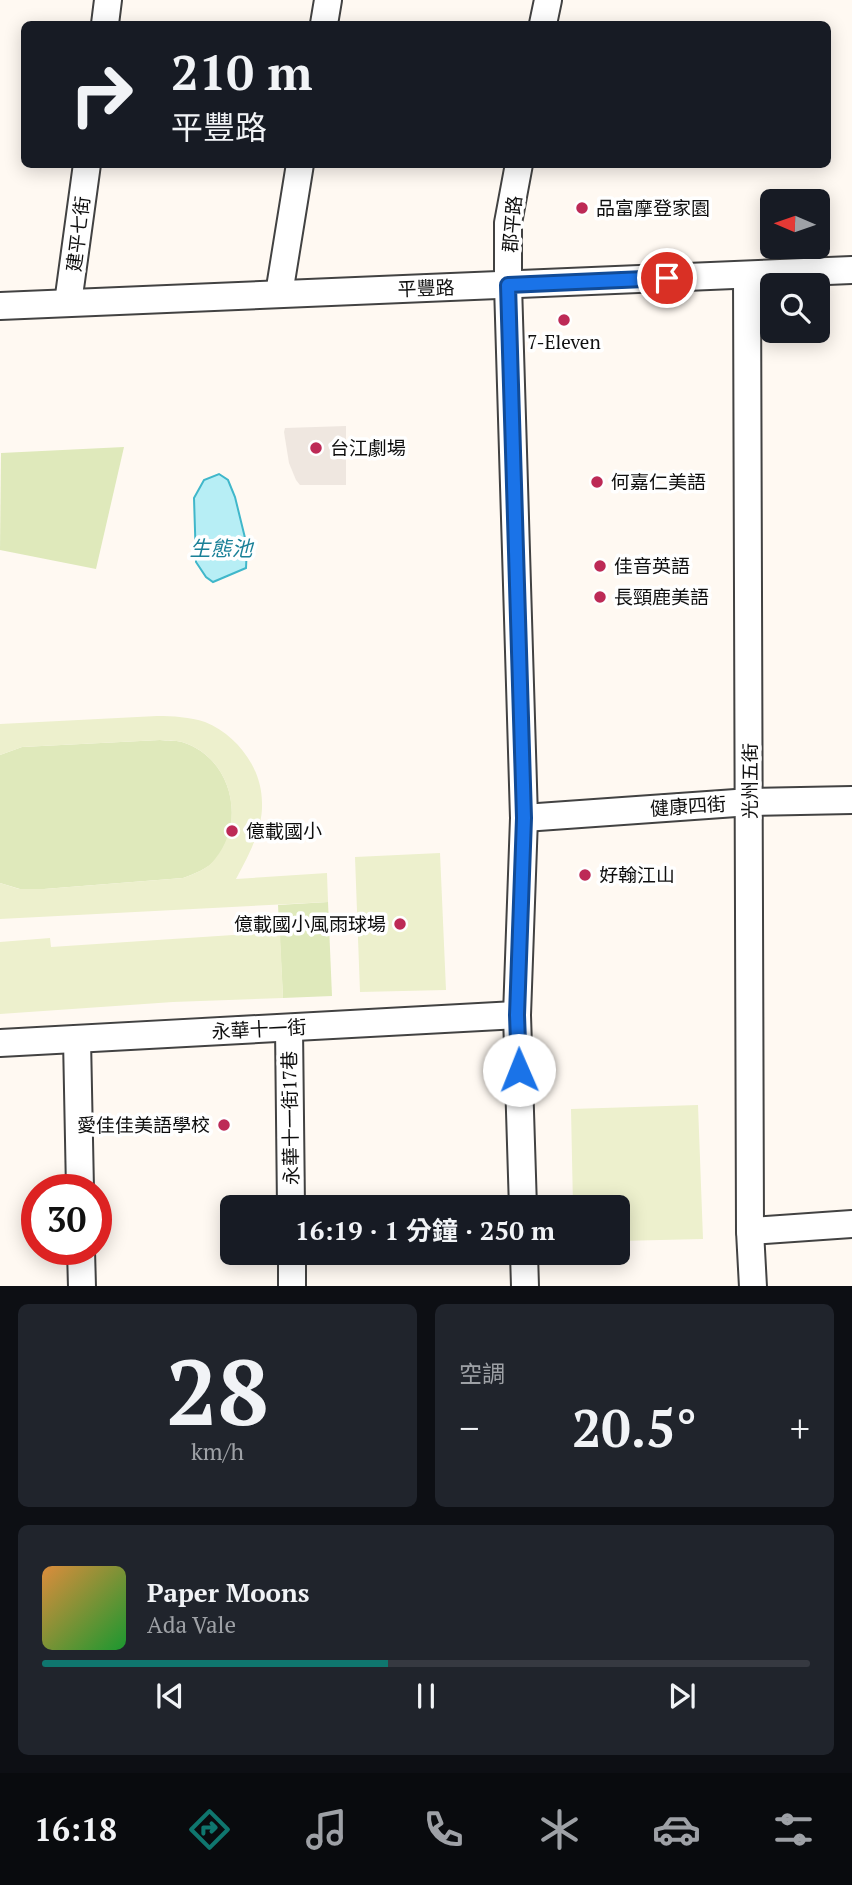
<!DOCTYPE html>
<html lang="zh-TW">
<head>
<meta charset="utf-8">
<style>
  :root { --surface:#171b24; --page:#20242c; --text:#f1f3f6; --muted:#9ea1a6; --line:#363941; --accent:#0f766e }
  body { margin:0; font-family:"PT Serif","Noto Sans TC",serif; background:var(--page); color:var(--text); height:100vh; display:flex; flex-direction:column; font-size:26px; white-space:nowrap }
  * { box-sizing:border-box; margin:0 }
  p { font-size:23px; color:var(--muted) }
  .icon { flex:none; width:38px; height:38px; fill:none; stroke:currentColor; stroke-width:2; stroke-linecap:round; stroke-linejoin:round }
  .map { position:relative; height:1286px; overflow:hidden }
  .sheet { display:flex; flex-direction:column; gap:18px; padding:18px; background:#0d0f14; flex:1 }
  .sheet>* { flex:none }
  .hud { position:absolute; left:21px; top:21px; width:810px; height:147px; border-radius:10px; box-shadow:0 4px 18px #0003; background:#171b24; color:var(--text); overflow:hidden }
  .needle { width:46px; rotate:272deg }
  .fabs { position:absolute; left:760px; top:189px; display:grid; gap:14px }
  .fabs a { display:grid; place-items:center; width:70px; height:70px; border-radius:10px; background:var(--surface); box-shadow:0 4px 18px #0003; font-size:35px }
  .speed { position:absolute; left:21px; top:1174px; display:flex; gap:14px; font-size:35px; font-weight:700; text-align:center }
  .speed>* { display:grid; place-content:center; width:91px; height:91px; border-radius:50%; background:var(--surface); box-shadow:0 4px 18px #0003; line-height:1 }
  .speed .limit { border:10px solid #d22; background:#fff; color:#111 }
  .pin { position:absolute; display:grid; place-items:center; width:60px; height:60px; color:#fff; margin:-30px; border:4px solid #fff; border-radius:50%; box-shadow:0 2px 7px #0007 }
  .me { position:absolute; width:77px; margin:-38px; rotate:359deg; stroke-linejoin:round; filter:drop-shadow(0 0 5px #0008) }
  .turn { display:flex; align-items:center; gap:24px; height:147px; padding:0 35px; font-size:32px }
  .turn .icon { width:91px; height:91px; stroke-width:2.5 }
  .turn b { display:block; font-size:49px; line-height:60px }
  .big { font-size:52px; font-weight:700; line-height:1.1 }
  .sheet .tile { flex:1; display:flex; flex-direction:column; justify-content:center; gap:10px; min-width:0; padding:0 24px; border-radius:10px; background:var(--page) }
  .sheet .dial { align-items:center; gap:0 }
  .dial b { font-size:91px; line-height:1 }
  .song { display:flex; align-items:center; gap:21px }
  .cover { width:84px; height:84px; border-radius:10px; background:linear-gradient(135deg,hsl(30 70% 55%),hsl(130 70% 35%)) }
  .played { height:7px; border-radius:4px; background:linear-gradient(90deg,var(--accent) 45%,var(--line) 45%) }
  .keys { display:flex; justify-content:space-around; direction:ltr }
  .heat { display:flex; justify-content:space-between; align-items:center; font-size:38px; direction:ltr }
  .sheet .tiles { flex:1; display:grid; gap:18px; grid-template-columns:1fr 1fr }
  .tile:last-child { grid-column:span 2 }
  .trip { position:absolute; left:220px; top:1195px; width:410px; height:70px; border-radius:10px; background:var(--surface); box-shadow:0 4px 18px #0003; font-weight:700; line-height:70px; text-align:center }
  .tab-bar { display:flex; height:112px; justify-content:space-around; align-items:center; background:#090b0e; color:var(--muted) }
  .tab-bar .icon { width:49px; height:49px }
  .tab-bar .on { color:var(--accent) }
  .tab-bar b { font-size:32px; color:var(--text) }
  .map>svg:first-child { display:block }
</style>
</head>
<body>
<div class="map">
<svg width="852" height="1287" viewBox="0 0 852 1287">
  <rect width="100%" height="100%" fill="#fff9f2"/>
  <g fill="#dfe9bb">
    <polygon points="124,447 96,569 0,550 1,453"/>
    <path d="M160,740c7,1 15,0 22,2 49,15 65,78 34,117 -8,10 -22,15 -33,19l-139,11h-24l-20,-6v-128l22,-8z"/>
    <polygon points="328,902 332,996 283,998 278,905"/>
  </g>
  <g fill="#edf0cd">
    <path d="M157,716c16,0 33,1 48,6 32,13 57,46 57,81 1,27 -14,53 -26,76l91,-6 1,29 -328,17v-36l19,6h25l139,-11c11,-4 25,-9 32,-19 32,-39 16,-102 -33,-117 -7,-2 -15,-1 -22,-2l-138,7 -22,8v-31z"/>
    <polygon points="440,853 446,990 360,992 355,857"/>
    <polygon points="280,932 283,998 173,1002 0,1014 0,942 50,938 51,947"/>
    <polygon points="698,1105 703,1239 618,1241 618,1208 573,1207 571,1109"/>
  </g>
  <polygon fill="#efe7e0" points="346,426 346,485 300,485 296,480 289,463 284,432 285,428"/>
  <polygon fill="#b7eef5" stroke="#40b7ca" stroke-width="2" points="219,474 228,480 235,497 247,546 246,568 213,582 206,577 196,562 194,498 204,480"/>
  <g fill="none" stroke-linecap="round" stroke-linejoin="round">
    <g stroke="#424242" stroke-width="30">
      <g id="minor">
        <polyline points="105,24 108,0"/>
        <polyline points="324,24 328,0"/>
        <polyline points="543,24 548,0"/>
        <polyline points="519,164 508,223 508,285 524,818 517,1015 523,1208"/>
        <polyline points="747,275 750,1231 753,1287"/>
        <polyline points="279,294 300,164"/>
        <polyline points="68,303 87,164"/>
        <polyline points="0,306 852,270"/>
        <polyline points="524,818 750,802 852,800"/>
        <polyline points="289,1028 291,1208"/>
        <polyline points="77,1039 80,1190"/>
        <polyline points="0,1043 517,1015"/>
        <polyline points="750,1231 852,1224"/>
        <polyline points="81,1250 82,1287"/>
        <polyline points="292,1253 292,1287"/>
        <polyline points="524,1253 525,1287"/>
      </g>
    </g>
    <use href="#minor" stroke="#fff" stroke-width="26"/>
  </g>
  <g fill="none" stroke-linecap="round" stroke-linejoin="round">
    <g stroke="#114b97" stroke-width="18">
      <polyline id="route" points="519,1070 517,1015 524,818 508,285 667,278"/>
    </g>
    <use href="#route" stroke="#1a73e8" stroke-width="12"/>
  </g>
  <g fill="#bd2a56" stroke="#fff" stroke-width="2.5">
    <circle cx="582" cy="208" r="7"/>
    <circle cx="564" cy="320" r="7"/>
    <circle cx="316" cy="448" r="7"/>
    <circle cx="597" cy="482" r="7"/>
    <circle cx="600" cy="566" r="7"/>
    <circle cx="600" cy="597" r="7"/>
    <circle cx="232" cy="831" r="7"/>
    <circle cx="585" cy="875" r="7"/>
    <circle cx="400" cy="924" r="7"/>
    <circle cx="224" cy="1125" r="7"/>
  </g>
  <g text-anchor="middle" stroke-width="7" stroke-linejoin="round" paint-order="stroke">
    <g font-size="19" fill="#0f0f0f" stroke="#fff" text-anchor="start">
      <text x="596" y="215">品富摩登家園</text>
      <text x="564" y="349" text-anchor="middle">7-Eleven</text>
      <text x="330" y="455">台江劇場</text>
      <text x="611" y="489">何嘉仁美語</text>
      <text x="614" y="573">佳音英語</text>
      <text x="614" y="604">長頸鹿美語</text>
      <text x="246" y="838">億載國小</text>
      <text x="599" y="882">好翰江山</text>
      <text x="386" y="931" text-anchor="end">億載國小風雨球場</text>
      <text x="210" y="1132" text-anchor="end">愛佳佳美語學校</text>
    </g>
    <g font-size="19" fill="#0f0f0f" stroke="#fff">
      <text transform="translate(512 224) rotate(-85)" y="7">郡平路</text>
      <text transform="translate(78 234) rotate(-83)" y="7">建平七街</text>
      <text transform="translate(426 288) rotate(-2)" y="7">平豐路</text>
      <text transform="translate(750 781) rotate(-90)" y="7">光州五街</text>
      <text transform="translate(688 806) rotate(-4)" y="7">健康四街</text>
      <text transform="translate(259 1029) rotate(-3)" y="7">永華十一街</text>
      <text transform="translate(290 1118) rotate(-91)" y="7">永華十一街17巷</text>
    </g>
    <g font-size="21" font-style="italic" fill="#1a8198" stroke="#fff">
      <text x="221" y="556">生態池</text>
    </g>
  </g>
</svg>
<div class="fabs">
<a><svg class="needle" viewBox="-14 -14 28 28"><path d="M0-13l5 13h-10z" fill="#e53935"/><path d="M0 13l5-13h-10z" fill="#9ea1a6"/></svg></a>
<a><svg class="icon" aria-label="search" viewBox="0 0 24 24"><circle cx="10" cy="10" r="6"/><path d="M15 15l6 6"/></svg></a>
</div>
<div class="speed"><div class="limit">30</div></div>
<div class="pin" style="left:667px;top:278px;background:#d93025"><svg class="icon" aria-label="arrive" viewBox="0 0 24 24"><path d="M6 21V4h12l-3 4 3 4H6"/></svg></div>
<svg class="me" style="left:519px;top:1070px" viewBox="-20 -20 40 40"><circle r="19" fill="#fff"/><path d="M0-13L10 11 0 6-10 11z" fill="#1a73e8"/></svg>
<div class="trip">16:19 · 1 分鐘 · 250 m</div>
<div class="hud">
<div class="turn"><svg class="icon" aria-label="right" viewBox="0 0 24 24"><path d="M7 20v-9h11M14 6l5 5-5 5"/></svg><div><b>210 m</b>平豐路</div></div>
</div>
</div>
<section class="sheet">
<div class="tiles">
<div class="tile dial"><b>28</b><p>km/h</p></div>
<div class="tile"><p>空調</p>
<div class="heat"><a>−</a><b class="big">20.5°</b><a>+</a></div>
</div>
<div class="tile">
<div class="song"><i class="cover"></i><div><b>Paper Moons</b><p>Ada Vale</p></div></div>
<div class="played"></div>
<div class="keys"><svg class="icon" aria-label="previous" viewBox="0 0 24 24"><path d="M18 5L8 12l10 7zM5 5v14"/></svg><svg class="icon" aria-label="pause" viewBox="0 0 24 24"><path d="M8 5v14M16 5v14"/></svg><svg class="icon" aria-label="next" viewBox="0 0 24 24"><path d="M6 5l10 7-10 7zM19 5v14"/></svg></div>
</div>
</div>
</section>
<nav class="tab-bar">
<b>16:18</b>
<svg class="icon on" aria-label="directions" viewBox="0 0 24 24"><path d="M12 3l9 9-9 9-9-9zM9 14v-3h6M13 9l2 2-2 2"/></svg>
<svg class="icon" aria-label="music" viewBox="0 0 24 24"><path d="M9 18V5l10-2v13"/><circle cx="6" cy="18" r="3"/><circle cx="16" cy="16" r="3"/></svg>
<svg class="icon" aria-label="phone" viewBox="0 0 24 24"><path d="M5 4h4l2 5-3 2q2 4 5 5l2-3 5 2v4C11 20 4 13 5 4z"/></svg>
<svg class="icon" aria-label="climate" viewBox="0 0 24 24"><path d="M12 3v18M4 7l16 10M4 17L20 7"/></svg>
<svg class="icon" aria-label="car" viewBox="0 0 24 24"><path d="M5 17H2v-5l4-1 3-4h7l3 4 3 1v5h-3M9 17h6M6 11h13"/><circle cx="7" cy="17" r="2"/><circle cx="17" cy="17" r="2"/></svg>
<svg class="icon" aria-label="filters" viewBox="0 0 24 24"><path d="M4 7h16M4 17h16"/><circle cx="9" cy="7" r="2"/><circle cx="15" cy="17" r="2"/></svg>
</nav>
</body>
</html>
